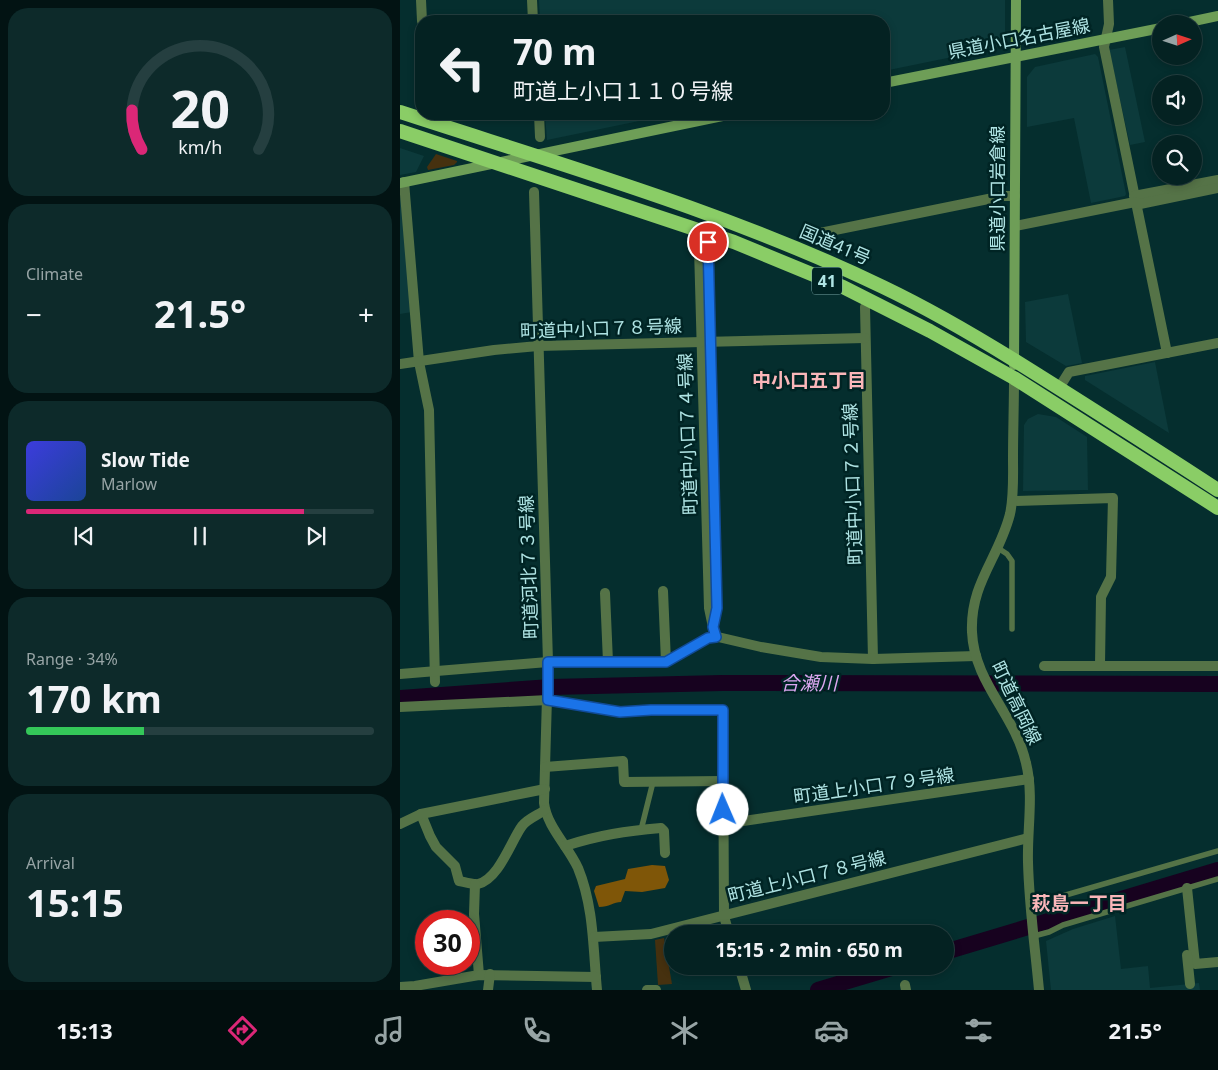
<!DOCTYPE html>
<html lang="en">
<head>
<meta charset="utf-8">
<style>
  :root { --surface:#042222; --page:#0d2a2a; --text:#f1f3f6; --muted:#97a4a5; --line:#253f40; --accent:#db2777 }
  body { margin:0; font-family:"Noto Sans","Noto Sans JP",sans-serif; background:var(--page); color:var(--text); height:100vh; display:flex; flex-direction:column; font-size:19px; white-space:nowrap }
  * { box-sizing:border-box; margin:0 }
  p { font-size:16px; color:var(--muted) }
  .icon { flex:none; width:28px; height:28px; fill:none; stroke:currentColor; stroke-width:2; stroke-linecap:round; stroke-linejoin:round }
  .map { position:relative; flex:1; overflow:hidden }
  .details { display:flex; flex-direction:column; gap:8px; padding:8px; background:#021313; width:400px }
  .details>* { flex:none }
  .top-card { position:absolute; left:15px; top:15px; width:475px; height:105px; border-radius:20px; box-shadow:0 2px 8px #0003,0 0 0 1px var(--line); background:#042222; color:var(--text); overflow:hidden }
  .needle { width:32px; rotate:87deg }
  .buttons { position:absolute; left:752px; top:15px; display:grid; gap:10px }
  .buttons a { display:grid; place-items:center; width:50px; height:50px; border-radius:50%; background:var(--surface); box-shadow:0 2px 8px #0003,0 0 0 1px var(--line); font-size:25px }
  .speed { position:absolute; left:15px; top:910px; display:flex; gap:10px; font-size:25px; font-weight:700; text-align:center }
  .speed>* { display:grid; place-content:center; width:65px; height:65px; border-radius:50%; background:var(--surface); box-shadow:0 2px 8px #0003,0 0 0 1px var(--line); line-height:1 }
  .speed .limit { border:8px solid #d22; background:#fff; color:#111 }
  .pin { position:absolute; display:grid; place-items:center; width:42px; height:42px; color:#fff; margin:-21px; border:2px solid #fff; border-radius:50%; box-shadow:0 1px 5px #0007 }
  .me { position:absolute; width:55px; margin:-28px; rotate:359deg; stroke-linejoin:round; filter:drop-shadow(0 0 4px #0008) }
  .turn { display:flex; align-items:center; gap:18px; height:105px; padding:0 15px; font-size:22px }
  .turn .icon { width:65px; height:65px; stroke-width:2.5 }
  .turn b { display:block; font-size:35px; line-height:42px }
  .big { font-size:38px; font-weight:700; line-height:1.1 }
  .details .tile { flex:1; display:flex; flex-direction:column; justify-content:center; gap:8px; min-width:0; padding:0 18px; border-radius:20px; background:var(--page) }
  .details .dial { align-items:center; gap:0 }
  .dial svg { height:130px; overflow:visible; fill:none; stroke:var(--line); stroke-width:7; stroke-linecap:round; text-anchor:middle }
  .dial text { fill:var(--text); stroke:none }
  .song { display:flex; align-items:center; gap:15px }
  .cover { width:60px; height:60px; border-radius:8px; background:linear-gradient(135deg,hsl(240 70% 55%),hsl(220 70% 35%)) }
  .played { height:5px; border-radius:2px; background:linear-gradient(90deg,var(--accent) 80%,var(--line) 80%) }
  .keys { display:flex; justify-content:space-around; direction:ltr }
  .heat { display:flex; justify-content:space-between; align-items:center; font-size:28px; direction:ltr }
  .charge { height:8px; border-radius:4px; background:linear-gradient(90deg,#34c759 34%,var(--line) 0) }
  .trip { position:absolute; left:264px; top:925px; width:290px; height:50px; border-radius:25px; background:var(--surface); box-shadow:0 2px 8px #0003,0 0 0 1px var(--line); font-weight:700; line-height:50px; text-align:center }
  .dock { display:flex; height:80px; justify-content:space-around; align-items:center; background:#020e0e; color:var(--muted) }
  .dock .icon { width:35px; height:35px }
  .dock .selected { color:var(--accent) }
  .dock b { font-size:22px; color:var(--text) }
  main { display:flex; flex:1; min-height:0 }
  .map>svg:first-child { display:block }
</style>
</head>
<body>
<main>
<section class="details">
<div class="tile dial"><svg viewBox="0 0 100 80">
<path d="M14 69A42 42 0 1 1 86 69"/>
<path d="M14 69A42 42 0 0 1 8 45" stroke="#db2777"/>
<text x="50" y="56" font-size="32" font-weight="700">20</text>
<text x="50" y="72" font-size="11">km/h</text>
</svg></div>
<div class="tile"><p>Climate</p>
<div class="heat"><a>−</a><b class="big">21.5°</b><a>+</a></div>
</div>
<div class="tile">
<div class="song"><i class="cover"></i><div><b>Slow Tide</b><p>Marlow</p></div></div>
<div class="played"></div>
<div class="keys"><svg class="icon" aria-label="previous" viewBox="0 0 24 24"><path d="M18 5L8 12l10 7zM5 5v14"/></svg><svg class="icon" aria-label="pause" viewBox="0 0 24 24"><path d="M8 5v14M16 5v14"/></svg><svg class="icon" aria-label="next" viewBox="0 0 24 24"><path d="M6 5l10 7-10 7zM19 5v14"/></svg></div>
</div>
<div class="tile"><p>Range · 34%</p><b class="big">170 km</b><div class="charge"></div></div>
<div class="tile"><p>Arrival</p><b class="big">15:15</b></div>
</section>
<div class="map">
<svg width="818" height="990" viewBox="0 0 818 990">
  <rect width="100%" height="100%" fill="#052e2e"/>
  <g fill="#0c3a3b">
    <polygon points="139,0 605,0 605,35 596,48 484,71 484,21 140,21"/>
    <polygon points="725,47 745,142 730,145 709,50"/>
    <polygon points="695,54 698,57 726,194 725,196 691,203 674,118 627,127 627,77 635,67"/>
    <polygon points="145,114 273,114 147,140"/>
    <polygon points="0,148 24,156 16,172 0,175"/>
    <polygon points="0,189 12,312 0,314"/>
    <polygon points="668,294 682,363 666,366 626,342 625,302"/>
    <polygon points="755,362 769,433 685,380 685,376"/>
    <polygon points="638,414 656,417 687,437 688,490 623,491 624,425 628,419"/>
    <polygon points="715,916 721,969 748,966 750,988 799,983 800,990 651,990 646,941 673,929"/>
  </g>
  <g fill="#46310f">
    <polygon points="36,154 57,161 57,162 54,165 28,170 27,167"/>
    <polygon points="264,938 272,984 258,985 255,940"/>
  </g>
  <path fill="#7f5608" d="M252,865l13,1 4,14 -4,8 -23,4 -17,-1 -4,11c-7,0 -12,5 -22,5l-5,-16 2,-5 29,-7 3,-10z"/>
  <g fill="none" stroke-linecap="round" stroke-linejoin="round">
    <g stroke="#17021f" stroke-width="16">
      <polyline points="0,698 151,687 322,683 818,684"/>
      <polyline points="545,952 818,870"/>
      <polyline points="418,990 498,966"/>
    </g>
    <g stroke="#557347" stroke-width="5.5">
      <polyline points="598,548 607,554 612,561 612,629"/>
      <polyline points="241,830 253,782"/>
      <polyline points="631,903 652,899 818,851"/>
      <polyline points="634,936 649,932 663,925 818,879"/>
    </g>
    <g stroke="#557347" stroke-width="10">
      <polyline points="21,0 22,21"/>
      <polyline points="132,0 133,21"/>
      <polyline points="708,0 709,24 704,47 767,353"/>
      <polyline points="139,114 140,137"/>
      <polyline points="4,182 19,362 29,410 35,682"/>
      <path d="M134,192l14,470 -4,141c3,24 24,43 34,65 16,39 15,81 19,122"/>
      <polyline points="734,196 818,180"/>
      <polyline points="615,226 735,202 740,204 818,188"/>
      <polyline points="420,233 603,196 615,196"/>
      <polyline points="301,240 299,248 309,608 315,637"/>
      <polyline points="308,242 317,608 314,621"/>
      <polyline points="465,307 473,659"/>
      <polyline points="0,364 94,350 138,346 465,338"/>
      <polyline points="659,388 669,372 818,343"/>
      <polyline points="613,501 713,498 711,577 701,597 700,665"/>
      <polyline points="263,591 266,662"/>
      <polyline points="205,593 208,662"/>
      <polyline points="644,666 818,666"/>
      <polyline points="0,674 148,662 266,662 308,638 318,637 361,647 421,657 473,659 576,656"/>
      <polyline points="0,707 148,700 220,712 251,710 323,710 324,916 329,934"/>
      <polyline points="145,767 223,761 224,782 323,781"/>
      <path d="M21,814l9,22 6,11 19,19 4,15c5,1 15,4 19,3 21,-5 33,-43 44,-58 5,-7 16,-11 23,-16"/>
      <polyline points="0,824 21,814 145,789"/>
      <polyline points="323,824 629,779"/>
      <path d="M165,846c34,-11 61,-15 96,-18l3,3 1,22"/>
      <polyline points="75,884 74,914 79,975"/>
      <polyline points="787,888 795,964 818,962"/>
      <polyline points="194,937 251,934 628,838"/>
      <polyline points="787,955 790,984"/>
      <polyline points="339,966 346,990"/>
      <polyline points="505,985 506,990"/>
      <polyline points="0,987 15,986 79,975 196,977"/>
      <polyline points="88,990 90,974"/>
      <polyline points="247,990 256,990"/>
    </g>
    <path stroke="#557347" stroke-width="10" d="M614,378c0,27 -1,53 -1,80 0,18 1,38 -3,56 -11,44 -40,69 -38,118 2,51 43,82 54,131 8,32 1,66 2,99 1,43 7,85 11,128"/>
    <g stroke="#6e9e57" stroke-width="10">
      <polyline points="780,24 818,16"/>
      <polyline points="484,83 761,28"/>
      <polyline points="0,183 332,114"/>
      <polyline points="614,365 616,0"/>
    </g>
    <g stroke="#8acd66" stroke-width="14">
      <path d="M0,112c162,53 330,101 483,175 46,22 89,47 131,73 69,43 136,86 204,130"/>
      <polyline points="0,131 334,242 443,287 530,331 614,378 818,508"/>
    </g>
  </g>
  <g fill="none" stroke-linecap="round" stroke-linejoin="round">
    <g stroke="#114b97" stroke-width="12">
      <polyline id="route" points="308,242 317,608 313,627 316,637 308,638 266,662 148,662 148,700 220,712 251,710 323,710 323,810"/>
    </g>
    <use href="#route" stroke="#1a73e8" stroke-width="9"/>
  </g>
  <g text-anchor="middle" stroke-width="5" stroke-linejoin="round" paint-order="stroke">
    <rect fill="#002424" stroke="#7aaaaa" stroke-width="1" x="412" y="267.5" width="30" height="27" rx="4"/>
    <g font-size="16" font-weight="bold" fill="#afe4e4">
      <text x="427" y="287">41</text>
    </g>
    <g font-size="18" fill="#afe4e4" stroke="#002424">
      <text transform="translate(619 39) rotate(-11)" y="6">県道小口名古屋線</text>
      <text transform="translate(598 189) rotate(-90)" y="6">県道小口岩倉線</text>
      <text transform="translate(435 245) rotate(23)" y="6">国道41号</text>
      <text transform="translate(201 329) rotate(-2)" y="6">町道中小口７８号線</text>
      <text transform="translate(288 434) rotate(-92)" y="6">町道中小口７４号線</text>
      <text transform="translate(453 484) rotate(-92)" y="6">町道中小口７２号線</text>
      <text transform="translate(129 567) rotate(-92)" y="6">町道河北７３号線</text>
      <text transform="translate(616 703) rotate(64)" y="6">町道高岡線</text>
      <text transform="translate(474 786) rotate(-8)" y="6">町道上小口７９号線</text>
      <text transform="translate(407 877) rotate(-14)" y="6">町道上小口７８号線</text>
    </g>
    <g font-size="19" font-weight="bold" fill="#fab6b9" stroke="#002424">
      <text x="409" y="387">中小口五丁目</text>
      <text x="679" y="910">萩島一丁目</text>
    </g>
    <g font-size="19" font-style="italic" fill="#dca7f1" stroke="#002424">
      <text x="409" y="690">合瀬川</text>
    </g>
  </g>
</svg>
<div class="buttons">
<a><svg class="needle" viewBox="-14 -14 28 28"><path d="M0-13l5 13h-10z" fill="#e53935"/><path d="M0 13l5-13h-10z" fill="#97a4a5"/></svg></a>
<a><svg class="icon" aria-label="sound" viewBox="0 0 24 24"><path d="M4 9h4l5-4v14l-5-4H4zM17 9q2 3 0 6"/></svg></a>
<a><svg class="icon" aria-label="search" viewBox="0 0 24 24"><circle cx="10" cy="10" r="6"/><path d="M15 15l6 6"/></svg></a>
</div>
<div class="speed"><div class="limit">30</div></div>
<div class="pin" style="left:308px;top:242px;background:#d93025"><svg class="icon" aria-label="arrive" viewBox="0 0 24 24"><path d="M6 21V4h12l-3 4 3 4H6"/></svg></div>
<svg class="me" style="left:323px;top:810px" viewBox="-20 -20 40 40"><circle r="19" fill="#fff"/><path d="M0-13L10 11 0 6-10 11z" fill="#1a73e8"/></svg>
<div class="trip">15:15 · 2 min · 650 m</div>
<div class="top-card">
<div class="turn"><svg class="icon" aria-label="left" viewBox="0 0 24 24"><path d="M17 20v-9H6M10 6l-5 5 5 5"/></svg><div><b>70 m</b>町道上小口１１０号線</div></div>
</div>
</div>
</main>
<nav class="dock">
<b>15:13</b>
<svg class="icon selected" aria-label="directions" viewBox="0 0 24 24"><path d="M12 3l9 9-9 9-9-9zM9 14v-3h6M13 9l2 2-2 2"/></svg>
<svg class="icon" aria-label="music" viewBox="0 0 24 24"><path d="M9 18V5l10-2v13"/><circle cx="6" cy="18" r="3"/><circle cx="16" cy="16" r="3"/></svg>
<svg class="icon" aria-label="phone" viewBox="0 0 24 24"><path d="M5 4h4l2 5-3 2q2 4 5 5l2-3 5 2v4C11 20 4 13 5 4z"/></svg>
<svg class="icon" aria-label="climate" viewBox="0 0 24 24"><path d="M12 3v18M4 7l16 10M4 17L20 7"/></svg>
<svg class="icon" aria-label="car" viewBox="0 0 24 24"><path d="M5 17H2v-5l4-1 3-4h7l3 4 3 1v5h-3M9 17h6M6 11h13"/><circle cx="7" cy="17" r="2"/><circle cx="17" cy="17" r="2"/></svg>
<svg class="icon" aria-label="filters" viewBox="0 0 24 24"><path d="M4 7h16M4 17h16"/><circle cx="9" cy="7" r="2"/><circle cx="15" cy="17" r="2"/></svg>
<b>21.5°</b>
</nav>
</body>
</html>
